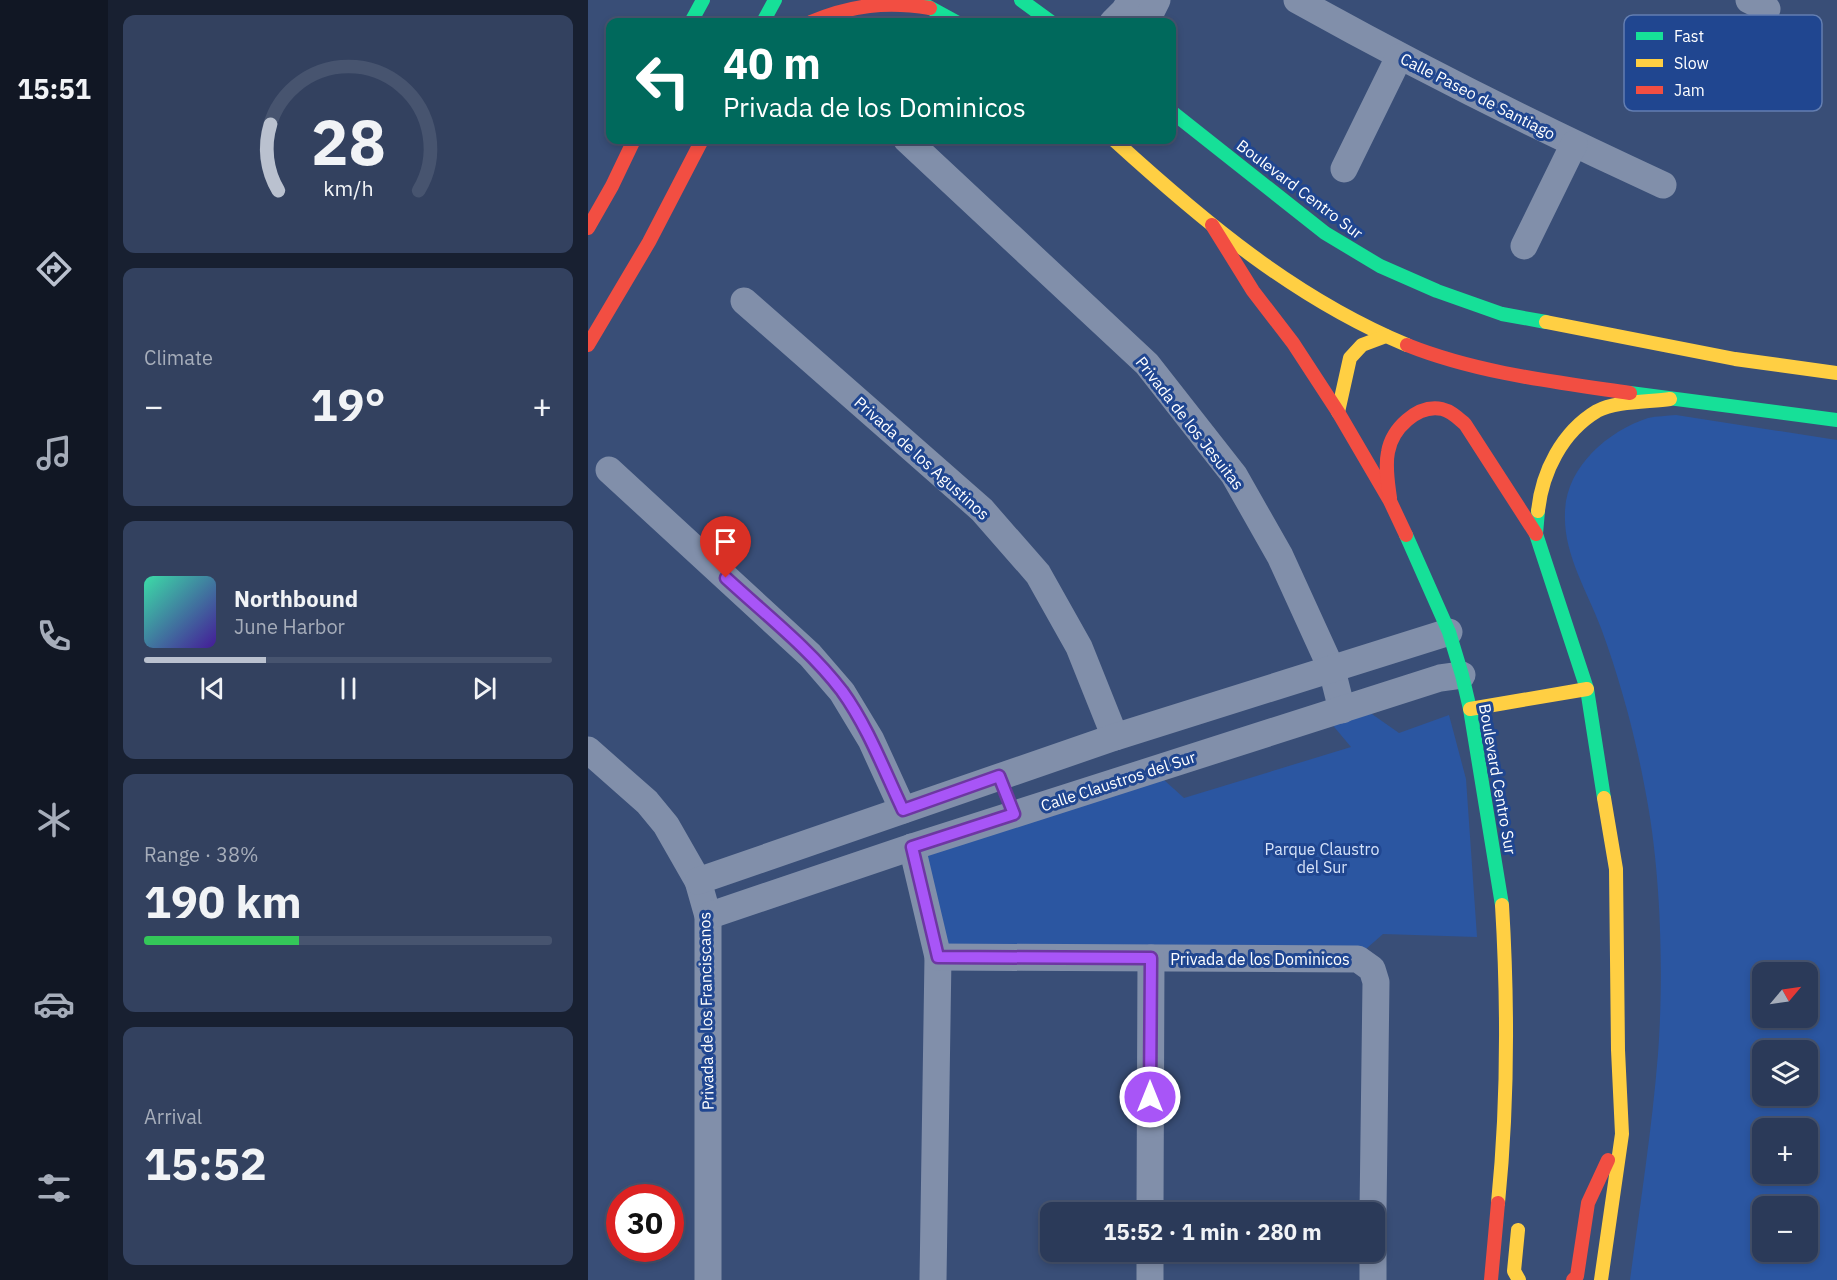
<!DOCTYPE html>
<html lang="en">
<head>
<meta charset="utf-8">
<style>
  :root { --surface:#2b3a59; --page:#33415f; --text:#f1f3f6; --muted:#a6adba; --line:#47546f; --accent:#bac1cf }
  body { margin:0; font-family:"IBM Plex Sans",sans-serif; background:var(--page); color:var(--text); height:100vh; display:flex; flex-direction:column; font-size:22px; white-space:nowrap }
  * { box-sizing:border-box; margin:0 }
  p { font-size:20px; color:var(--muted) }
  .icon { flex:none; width:33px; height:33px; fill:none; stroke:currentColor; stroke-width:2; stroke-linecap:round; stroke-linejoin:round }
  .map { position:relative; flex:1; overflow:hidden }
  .panel { display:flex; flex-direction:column; gap:15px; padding:15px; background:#182031; width:480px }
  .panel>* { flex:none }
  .hud { position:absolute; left:18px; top:18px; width:570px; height:126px; border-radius:12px; box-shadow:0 3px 9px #0003,0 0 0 2px var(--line); background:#00695c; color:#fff; overflow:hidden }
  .needle { width:39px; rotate:61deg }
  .tools { position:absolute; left:1164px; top:962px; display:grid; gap:12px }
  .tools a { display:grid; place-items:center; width:66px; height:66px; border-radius:12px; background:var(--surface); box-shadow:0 3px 9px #0003,0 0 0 2px var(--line); font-size:30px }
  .speed { position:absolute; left:18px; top:1184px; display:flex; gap:12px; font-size:30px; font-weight:700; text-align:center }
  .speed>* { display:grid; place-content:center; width:78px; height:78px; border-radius:50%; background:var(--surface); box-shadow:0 3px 9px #0003,0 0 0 2px var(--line); line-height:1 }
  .speed .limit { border:9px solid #d22; background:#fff; color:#111 }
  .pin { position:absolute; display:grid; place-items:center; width:51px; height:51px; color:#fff; margin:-62px -26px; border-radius:50% 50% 50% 0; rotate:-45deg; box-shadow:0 0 6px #0007 }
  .pin .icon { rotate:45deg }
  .me { position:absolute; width:66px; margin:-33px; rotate:0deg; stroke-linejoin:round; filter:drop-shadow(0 0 4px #0008) }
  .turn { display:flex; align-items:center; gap:21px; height:126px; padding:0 18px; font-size:27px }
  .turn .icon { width:78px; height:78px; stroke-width:2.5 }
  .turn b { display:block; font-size:42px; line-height:51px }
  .big { font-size:45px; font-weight:700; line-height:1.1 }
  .panel .tile { flex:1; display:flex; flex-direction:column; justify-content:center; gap:9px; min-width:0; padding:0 21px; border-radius:12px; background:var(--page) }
  .panel .dial { align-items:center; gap:0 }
  .dial svg { height:156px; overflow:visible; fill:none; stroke:var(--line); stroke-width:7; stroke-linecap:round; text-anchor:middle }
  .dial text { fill:var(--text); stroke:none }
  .song { display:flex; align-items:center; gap:18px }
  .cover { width:72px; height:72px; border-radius:9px; background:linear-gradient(135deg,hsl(160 70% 55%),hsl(260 70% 35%)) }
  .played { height:6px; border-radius:3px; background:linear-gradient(90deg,var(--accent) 30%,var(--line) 30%) }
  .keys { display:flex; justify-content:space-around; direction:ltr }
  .heat { display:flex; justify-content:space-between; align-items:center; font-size:33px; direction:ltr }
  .charge { height:9px; border-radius:4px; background:linear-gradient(90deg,#34c759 38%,var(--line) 0) }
  .trip { position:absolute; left:452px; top:1202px; width:345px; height:60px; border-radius:12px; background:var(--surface); box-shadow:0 3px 9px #0003,0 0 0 2px var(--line); font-weight:700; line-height:60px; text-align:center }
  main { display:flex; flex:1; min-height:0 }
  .dock { display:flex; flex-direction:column; width:108px; justify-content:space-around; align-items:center; background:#111724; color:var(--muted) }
  .dock .icon { width:42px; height:42px }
  .dock .on { color:var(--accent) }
  .dock b { font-size:27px; color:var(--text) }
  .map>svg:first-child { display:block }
</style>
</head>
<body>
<main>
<nav class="dock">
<b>15:51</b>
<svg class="icon on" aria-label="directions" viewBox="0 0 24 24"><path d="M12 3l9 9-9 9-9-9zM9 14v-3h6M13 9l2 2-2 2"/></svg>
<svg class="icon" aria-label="music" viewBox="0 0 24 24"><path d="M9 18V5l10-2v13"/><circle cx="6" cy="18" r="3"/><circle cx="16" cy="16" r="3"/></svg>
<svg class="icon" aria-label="phone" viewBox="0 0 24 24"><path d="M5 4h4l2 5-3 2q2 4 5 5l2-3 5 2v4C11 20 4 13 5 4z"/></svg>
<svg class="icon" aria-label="climate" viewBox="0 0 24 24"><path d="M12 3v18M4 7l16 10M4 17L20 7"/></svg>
<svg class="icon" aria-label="car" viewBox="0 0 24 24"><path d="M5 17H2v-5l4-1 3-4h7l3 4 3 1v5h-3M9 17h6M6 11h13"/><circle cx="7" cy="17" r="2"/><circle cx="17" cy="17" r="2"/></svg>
<svg class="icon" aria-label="filters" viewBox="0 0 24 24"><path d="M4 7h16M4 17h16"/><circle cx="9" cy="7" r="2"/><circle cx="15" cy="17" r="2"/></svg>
</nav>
<section class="panel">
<div class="tile dial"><svg viewBox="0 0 100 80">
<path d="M14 69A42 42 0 1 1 86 69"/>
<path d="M14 69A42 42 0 0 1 10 35" stroke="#bac1cf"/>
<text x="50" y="56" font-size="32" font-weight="700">28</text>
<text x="50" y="72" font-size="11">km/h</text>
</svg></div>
<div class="tile"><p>Climate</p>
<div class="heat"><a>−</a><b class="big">19°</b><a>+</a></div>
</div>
<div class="tile">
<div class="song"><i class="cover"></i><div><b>Northbound</b><p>June Harbor</p></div></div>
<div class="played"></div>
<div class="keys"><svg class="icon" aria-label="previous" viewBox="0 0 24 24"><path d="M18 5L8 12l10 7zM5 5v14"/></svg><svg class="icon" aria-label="pause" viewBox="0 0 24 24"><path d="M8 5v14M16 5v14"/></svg><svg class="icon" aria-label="next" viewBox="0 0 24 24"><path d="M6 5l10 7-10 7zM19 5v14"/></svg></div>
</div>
<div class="tile"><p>Range · 38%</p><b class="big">190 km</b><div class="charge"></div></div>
<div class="tile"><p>Arrival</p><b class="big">15:52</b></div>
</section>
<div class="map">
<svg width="1249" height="1280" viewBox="0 0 1249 1280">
  <rect width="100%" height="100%" fill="#394e77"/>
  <g fill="#2b56a1" fill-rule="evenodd">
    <path d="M1088,415l161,25v840h-207c10,-75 22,-151 28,-226 6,-82 3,-185 -13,-265 -10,-55 -25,-109 -44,-161 -14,-38 -38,-74 -36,-116 1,-45 43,-81 83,-94 9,-2 19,-2 28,-3zM1174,972h46v45h-46zM1174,1050h46v45h-46zM1174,1128h46v45h-46zM1174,1206h46v45h-46z"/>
    <polygon points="771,705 811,733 861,715 878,779 889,937 795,934 770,956 350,957 324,847 565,770 596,798 763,747 737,716"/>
  </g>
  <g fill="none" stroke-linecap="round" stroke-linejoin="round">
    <g stroke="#818faa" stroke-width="27">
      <path d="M709,0c120,67 242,128 366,185"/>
      <polyline points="1161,0 1179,9"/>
      <polyline points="525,22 536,11 543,0"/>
      <polyline points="558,22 569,0"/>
      <polyline points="319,140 559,364 646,475 692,556 744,670 754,710"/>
      <polyline points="756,169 811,57"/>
      <polyline points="936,246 986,144"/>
      <polyline points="156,301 394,510 450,574 491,647 527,737"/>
      <polyline points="21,470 222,655 254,692 283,740 315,810"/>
      <polyline points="0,750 59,802 78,825 110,881 120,916 120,1280"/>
      <polyline points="324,847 350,957 345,1280"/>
      <polyline points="110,881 527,737 861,632"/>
      <polyline points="120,916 324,847 852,678 874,675"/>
      <polyline points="350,957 770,959 784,969 788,982 785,1212"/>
      <polyline points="562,1212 563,958"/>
      <polyline points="562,1280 562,1251"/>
      <polyline points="785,1280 785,1251"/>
    </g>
    <g stroke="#16e098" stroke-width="14">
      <polyline points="328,0 368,22"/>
      <polyline points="433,0 463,22"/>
      <polyline points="103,22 115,0"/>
      <polyline points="175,22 187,0"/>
      <polyline points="584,112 737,233 792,266 849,291 914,314 958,322"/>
      <polyline points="1042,393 1249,420"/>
      <polyline points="950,511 948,534 999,689 1016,798"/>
      <polyline points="818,535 861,632 874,675 882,709 914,905"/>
    </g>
    <g stroke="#ffcf43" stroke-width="14">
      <path d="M526,140c89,81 180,158 293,205"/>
      <polyline points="958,322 1147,359 1249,373"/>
      <polyline points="750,412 762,358 774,345 798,336"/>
      <path d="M950,511c4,-39 24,-79 59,-100 18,-10 53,-9 73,-12"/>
      <polyline points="882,709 999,689"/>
      <path d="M910,1203c10,-99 10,-198 4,-298"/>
      <polyline points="930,1230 926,1271 931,1280"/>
      <polyline points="1013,1280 1034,1134 1030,1050 1028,869 1016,798"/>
    </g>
    <g stroke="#f24e42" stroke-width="14">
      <path d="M223,22c40,-17 76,-21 119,-14"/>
      <polyline points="624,225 665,291 705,343 750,412 802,501 818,535"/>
      <polyline points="0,228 24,186 46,140"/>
      <polyline points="0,345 61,242 114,140"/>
      <path d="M819,345c70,28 148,37 223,48"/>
      <path d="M802,498c-2,-15 -5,-31 -2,-46 4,-23 29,-48 54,-43 9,2 16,9 23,15l71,110"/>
      <polyline points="903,1280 910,1203"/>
      <polyline points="985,1280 989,1276 1000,1203 1020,1160"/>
    </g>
  </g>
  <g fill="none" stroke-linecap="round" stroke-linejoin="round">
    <g stroke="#6d37a1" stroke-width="15">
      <path id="route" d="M138,578c39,36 84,71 116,113 26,36 42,79 61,119l96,-34 15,38 -102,33 26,110 213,1 -1,139"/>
    </g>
    <use href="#route" stroke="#a855f7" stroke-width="10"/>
  </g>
  <g text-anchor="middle" stroke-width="6" stroke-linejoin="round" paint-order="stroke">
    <g font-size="16" fill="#fff" stroke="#204690">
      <text transform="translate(890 96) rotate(27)" y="6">Calle Paseo de Santiago</text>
      <text transform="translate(712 189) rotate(37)" y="6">Boulevard Centro Sur</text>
      <text transform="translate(602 423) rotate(52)" y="6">Privada de los Jesuitas</text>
      <text transform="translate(334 458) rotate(42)" y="6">Privada de los Agustinos</text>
      <text transform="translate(910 779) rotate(80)" y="6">Boulevard Centro Sur</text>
      <text transform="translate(530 781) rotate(-18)" y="6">Calle Claustros del Sur</text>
      <text x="672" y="965">Privada de los Dominicos</text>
      <text transform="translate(118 1011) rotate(-91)" y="6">Privada de los Franciscanos</text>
    </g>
    <g font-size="16" fill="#d5e2f9" stroke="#204690">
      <text x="734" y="855">Parque Claustro<tspan x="734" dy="18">del Sur</tspan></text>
    </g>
  </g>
  <rect x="1036" y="15" width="198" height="96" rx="9" fill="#204690" stroke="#637eb1" stroke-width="1.5"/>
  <rect x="1048" y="32" width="27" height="8" fill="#16e098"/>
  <rect x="1048" y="59" width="27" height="8" fill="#ffcf43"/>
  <rect x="1048" y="86" width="27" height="8" fill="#f24e42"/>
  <g font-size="16" fill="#fff">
    <text x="1086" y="42">Fast</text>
    <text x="1086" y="69">Slow</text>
    <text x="1086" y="96">Jam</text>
  </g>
</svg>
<div class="tools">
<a><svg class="needle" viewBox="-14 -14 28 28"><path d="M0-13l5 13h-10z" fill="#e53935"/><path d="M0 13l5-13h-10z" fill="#a6adba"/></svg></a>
<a><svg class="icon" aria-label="layers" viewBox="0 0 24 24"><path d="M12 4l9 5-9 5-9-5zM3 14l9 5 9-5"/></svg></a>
<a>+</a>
<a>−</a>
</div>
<div class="speed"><div class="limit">30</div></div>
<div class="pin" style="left:138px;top:578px;background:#d93025"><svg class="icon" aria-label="arrive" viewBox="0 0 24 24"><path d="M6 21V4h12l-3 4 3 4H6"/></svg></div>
<svg class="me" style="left:562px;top:1097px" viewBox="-20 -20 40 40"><circle r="17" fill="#a855f7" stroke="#fff" stroke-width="3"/><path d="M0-11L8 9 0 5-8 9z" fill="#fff"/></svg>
<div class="trip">15:52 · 1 min · 280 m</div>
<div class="hud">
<div class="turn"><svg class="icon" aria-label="left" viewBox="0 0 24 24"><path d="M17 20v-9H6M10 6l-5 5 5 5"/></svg><div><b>40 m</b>Privada de los Dominicos</div></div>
</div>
</div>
</main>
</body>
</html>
